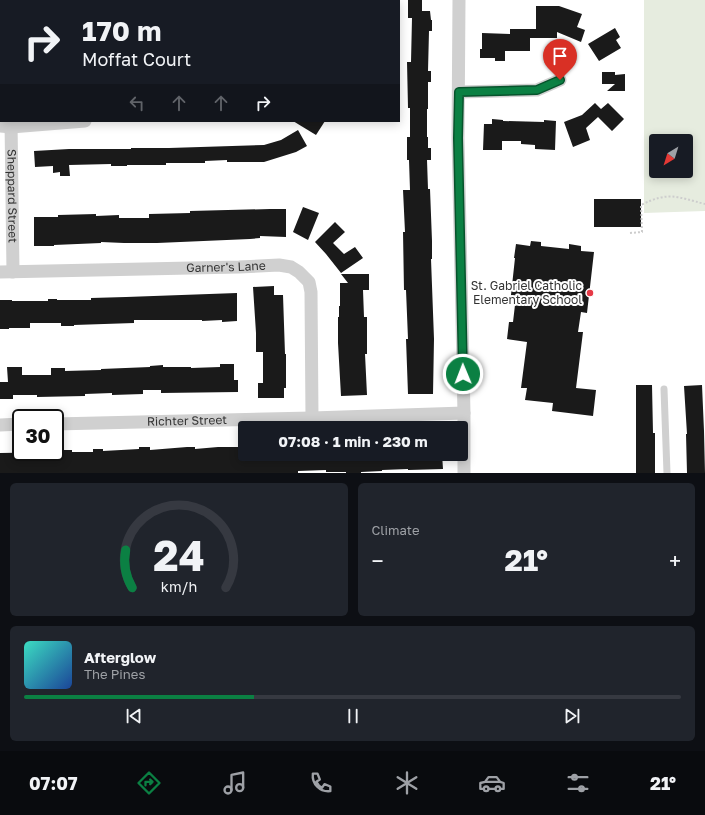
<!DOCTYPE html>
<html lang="en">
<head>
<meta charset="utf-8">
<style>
  :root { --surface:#171b24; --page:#20242c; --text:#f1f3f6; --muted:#9ea1a6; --line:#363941; --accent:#0b8043 }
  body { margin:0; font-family:"Golos Text",sans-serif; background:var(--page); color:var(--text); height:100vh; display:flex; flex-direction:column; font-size:15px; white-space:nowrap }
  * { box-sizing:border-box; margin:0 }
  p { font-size:13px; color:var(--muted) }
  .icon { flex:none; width:22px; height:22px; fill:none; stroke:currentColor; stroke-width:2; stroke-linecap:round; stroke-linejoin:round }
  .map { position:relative; height:473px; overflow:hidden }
  .sheet { display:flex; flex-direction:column; gap:10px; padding:10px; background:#0d0f14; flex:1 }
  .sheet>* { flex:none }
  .top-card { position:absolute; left:0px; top:0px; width:400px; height:122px; box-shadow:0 2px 10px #0003; background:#171b24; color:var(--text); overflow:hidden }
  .needle { width:26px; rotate:218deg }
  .fabs { position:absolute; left:649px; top:134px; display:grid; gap:8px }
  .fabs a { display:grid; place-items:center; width:44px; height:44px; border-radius:4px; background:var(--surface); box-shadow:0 2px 10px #0003; font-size:20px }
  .speed { position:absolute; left:12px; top:409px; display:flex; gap:8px; font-size:20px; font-weight:700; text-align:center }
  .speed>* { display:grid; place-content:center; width:52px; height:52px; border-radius:50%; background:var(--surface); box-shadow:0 2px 10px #0003; line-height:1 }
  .speed .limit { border:2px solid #111; border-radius:6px; background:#fff; color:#111 }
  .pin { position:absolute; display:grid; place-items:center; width:34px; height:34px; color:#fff; margin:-41px -17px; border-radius:50% 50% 50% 0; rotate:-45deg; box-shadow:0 0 4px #0007 }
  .pin .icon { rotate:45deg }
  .me { position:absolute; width:44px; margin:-22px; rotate:359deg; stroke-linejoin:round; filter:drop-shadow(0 0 3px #0008) }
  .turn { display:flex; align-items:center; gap:14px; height:84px; padding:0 16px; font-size:18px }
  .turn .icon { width:52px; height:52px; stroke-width:2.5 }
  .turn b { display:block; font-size:28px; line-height:34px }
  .lanes { display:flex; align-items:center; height:38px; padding:0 16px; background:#0003; justify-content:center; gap:20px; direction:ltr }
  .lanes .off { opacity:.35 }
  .big { font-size:30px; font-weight:700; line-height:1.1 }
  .sheet .tile { flex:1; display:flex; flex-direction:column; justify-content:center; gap:6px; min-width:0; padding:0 14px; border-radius:6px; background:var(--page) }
  .sheet .dial { align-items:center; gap:0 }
  .dial svg { height:104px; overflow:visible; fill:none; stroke:var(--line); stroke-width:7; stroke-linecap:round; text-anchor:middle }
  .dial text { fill:var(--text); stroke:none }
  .song { display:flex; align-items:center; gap:12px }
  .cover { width:48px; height:48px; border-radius:6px; background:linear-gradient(135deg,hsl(170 70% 55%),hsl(220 70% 35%)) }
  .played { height:4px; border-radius:2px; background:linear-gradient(90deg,var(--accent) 35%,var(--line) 35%) }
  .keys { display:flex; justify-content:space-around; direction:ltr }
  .heat { display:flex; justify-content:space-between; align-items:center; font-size:22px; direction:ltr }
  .sheet .tiles { flex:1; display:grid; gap:10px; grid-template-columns:1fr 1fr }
  .tile:last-child { grid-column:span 2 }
  .trip { position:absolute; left:238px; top:421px; width:230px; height:40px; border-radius:4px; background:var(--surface); box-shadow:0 2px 10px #0003; font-weight:700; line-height:40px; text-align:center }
  .tabs { display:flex; height:64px; justify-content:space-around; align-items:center; background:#090b0e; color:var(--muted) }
  .tabs .icon { width:28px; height:28px }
  .tabs .selected { color:var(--accent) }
  .tabs b { font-size:18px; color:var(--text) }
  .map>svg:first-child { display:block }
</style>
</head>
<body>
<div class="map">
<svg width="705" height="473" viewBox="0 0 705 473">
  <rect width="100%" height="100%" fill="#fff"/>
  <path fill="#e6ecdf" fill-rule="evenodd" d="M644,0h61v211l-61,2zM656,141h30v30h-30z"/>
  <g fill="#1a1a1a">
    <polygon points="408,0 422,0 422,11 430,11 431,20 432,20 432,31 429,31 428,71 431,71 431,82 428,82 428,109 427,109 427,137 428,137 428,148 431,148 431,160 427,160 428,189 430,189 432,241 432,259 431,259 434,339 433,394 408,394 406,339 408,339 406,290 404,290 403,232 405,232 403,190 410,190 409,160 407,160 407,137 410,137 410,108 408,108 407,62 411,62 412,18 408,18"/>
    <polygon points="536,6 559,6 582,14 577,27 585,30 581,42 557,32 557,38 530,38 530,51 505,51 505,61 495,61 495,58 480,58 480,49 482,49 482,33 510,34 510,29 536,29"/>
    <polygon points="615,28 620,37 616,40 621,48 599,61 588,44"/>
    <polygon points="602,72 615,72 615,75 625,74 625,91 607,91 615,84 602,84"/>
    <polygon points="595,103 601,109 608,103 624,119 612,131 598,117 586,128 590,140 573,147 564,122 582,115"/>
    <polygon points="492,119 503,120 503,121 544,122 544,120 556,121 555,150 535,149 535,145 521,144 521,141 502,141 502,150 483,150 484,124 492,124"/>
    <polygon points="293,121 325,121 316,135"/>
    <polygon points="298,130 307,146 296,152 264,162 227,162 227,160 205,161 205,163 166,163 166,165 127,165 127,166 111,166 111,164 69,165 70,176 60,176 60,172 53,173 53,166 35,167 34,151 69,149 131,149 131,148 169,148 264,145 281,140"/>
    <rect x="594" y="199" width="47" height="28"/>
    <polygon points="303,207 319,213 308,240 293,232"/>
    <polygon points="270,209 286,209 286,237 260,236 260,238 250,239 157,243 124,243 101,242 101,243 54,245 54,246 34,246 34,217 58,217 58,215 96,214 96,216 119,215 119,218 149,218 149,214 190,213 190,211"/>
    <polygon points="335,222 345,232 333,243 344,254 355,247 363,258 341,273 326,254 315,242"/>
    <polygon points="531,241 541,242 541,246 569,249 569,244 581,246 581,251 594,252 587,313 581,312 578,332 583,332 576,388 596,390 593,416 552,411 553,403 525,400 527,388 521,388 527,342 507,339 509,322 513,322 515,305 510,304 515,258 514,258 516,244 530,246"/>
    <polygon points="341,274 369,274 369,290 363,290 364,317 367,317 367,354 365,354 367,395 341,396 338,343 338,317 339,317 339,306 340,306 340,283 348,283"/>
    <polygon points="274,286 274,295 283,295 285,354 286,354 286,388 284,388 284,398 258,398 258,383 263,383 263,352 256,352 256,333 253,287"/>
    <polygon points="237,293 237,321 222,322 222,320 202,321 202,320 134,320 134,323 74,325 74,326 61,326 61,323 30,323 30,328 9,328 9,329 0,329 0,300 12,300 12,301 48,301 48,299 57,299 57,300 91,300 91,298 126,297"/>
    <polygon points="220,364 234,364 234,380 238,380 238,392 161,393 161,390 143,390 143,394 112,395 112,393 85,394 85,396 37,397 37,395 13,395 13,399 0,399 0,382 8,382 7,367 22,367 22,375 51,375 51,368 65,368 65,371 101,370 101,369 150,367 150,366 163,365 163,367 191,367 191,368 220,367"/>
    <polygon points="636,385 652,385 653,433 655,433 655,473 636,473"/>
    <polygon points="702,385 704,431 705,473 687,473 686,434 687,434 684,386"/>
    <polygon points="139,447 150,447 150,450 187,447 195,447 195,449 218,447 245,447 245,454 442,454 443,469 408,470 408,469 382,470 382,471 361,472 361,473 346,473 346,472 326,472 326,470 298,471 298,473 0,473 0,453 62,452 62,450 72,450 72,452 93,452 93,449 103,449 103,451 139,449"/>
  </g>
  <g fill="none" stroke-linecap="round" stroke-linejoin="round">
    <path stroke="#cdcdcd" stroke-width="2" stroke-dasharray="2 2" stroke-linecap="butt" d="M630,233l12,-1 -1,-27c28,-14 36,-8 64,-1"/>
    <polyline stroke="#d0d0d0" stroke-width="7" points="664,389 667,473"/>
    <g stroke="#d0d0d0" stroke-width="13">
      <polyline points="459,0 458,138 464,413 464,473"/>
      <polyline points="140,1 140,0"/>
      <polyline points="289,1 289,0"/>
      <polyline points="1,2 1,5"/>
      <polyline points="459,92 537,90 560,80"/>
      <path id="s1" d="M11,121l2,151"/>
      <polyline points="0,126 11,127 85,121"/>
      <path id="s2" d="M0,272l239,-5 40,-2 12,2 8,5 10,10 2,10 1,126"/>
      <path id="s3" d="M55,424l257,-6 152,-5"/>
      <polyline points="0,425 21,424"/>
    </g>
  </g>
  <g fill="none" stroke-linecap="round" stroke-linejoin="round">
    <g stroke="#07532c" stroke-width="10">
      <polyline id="route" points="463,374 458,138 459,92 537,90 560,80"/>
    </g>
    <use href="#route" stroke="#0b8043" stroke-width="7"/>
  </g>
  <circle fill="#e63946" stroke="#fff" stroke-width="1.5" cx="590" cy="293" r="4"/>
  <g text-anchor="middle" stroke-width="4" stroke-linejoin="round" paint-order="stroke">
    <g font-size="12" fill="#333" stroke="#fff">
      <text dy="4" stroke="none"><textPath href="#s1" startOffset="75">Sheppard Street</textPath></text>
      <text dy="4" stroke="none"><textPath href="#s2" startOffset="226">Garner's Lane</textPath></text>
      <text dy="4" stroke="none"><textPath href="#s3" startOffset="132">Richter Street</textPath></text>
    </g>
    <g font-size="12" fill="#333" stroke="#fff" text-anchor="end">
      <text x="582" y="290">St. Gabriel Catholic<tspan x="582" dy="14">Elementary School</tspan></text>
    </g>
  </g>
</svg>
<div class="fabs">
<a><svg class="needle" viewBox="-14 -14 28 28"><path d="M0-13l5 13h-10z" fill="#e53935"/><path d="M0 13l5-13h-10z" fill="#9ea1a6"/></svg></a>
</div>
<div class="speed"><div class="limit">30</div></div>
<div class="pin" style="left:560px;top:80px;background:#d93025"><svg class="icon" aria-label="arrive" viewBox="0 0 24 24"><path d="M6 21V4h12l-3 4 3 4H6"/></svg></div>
<svg class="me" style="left:463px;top:374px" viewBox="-20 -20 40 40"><circle r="17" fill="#0b8043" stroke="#fff" stroke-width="3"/><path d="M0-11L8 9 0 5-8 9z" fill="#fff"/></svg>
<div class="trip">07:08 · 1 min · 230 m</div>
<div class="top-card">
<div class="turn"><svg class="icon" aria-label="right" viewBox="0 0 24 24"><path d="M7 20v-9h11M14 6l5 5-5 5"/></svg><div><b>170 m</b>Moffat Court</div></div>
<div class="lanes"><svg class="icon off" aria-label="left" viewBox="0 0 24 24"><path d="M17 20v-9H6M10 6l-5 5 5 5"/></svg><svg class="icon off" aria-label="ahead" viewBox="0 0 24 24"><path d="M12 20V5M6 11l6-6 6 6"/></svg><svg class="icon off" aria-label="ahead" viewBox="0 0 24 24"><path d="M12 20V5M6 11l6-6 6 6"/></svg><svg class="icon" aria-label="right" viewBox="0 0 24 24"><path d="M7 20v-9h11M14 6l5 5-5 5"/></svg></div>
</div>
</div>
<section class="sheet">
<div class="tiles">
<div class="tile dial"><svg viewBox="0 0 100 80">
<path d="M14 69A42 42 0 1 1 86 69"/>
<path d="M14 69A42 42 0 0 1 9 40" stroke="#0b8043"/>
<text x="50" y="56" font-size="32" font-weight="700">24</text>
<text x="50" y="72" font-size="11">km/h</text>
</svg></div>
<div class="tile"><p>Climate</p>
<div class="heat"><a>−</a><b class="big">21°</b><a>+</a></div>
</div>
<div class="tile">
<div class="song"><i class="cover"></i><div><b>Afterglow</b><p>The Pines</p></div></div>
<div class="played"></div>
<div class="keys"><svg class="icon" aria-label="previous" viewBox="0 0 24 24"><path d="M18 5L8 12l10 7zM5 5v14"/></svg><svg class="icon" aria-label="pause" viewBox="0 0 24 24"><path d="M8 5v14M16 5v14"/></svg><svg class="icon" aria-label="next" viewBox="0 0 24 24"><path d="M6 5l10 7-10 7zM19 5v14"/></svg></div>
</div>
</div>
</section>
<nav class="tabs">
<b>07:07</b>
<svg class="icon selected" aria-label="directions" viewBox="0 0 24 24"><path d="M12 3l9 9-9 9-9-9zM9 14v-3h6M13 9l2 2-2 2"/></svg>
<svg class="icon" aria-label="music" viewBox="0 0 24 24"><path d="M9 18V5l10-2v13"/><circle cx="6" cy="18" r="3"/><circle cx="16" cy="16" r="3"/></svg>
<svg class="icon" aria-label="phone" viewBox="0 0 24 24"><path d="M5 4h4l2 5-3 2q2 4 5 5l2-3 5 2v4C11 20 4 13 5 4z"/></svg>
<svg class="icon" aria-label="climate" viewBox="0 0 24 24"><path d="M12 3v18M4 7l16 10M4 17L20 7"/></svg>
<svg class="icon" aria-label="car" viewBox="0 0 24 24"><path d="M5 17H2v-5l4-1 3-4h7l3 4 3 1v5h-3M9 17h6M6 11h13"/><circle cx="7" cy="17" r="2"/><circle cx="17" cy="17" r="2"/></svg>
<svg class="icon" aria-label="filters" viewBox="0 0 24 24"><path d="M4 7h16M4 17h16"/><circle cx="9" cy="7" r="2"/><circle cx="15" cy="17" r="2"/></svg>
<b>21°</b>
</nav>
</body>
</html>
